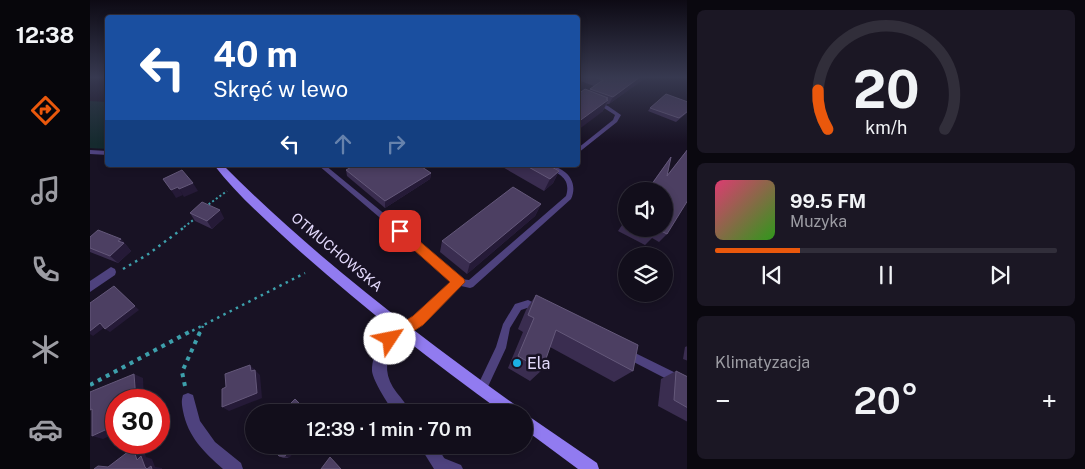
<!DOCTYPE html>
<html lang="pl">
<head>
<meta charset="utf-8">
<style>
  :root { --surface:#120e1b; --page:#1b1724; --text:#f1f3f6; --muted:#9c9ca3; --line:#312e3a; --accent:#ea580c }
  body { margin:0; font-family:"Public Sans",sans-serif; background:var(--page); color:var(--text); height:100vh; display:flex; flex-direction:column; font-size:19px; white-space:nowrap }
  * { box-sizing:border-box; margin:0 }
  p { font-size:16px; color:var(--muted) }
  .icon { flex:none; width:28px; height:28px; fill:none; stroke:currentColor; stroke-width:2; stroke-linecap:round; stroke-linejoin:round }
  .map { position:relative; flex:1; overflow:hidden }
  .side { display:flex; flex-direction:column; gap:10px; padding:10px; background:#0a080f; width:398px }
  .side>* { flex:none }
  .banner { position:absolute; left:15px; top:15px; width:475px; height:152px; border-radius:5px; box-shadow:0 2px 8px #0003,0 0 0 1px var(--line); background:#1a4fa0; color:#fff; overflow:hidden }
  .buttons { position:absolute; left:528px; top:182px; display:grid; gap:10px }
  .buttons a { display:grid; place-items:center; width:55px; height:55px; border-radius:50%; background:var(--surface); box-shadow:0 2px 8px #0003,0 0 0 1px var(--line); font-size:25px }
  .speed { position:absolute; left:15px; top:389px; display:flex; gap:10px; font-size:25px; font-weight:700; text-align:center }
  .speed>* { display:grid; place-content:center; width:65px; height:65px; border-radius:50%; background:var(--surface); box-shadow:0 2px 8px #0003,0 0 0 1px var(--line); line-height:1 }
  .speed .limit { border:8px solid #d22; background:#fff; color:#111 }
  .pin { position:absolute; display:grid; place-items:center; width:42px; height:42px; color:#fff; margin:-21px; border-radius:10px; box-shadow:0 2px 8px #0006 }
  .me { position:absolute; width:55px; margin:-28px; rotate:56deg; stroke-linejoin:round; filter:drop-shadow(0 0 4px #0008) }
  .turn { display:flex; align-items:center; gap:18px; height:105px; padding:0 25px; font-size:22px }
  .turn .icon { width:65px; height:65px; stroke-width:2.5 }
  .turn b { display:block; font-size:35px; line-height:42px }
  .lanes { display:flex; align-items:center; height:48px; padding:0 25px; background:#0003; justify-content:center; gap:25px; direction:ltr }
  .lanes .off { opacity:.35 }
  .big { font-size:38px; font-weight:600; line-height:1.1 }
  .side .tile { flex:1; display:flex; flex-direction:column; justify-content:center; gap:8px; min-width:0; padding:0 18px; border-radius:8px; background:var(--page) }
  .side .dial { align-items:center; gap:0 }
  .dial svg { height:130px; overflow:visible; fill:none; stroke:var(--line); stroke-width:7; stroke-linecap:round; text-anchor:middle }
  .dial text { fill:var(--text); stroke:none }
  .song { display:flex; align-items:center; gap:15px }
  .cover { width:60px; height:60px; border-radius:8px; background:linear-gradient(135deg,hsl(340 70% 55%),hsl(110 70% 35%)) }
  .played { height:5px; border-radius:2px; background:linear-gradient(90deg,var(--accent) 25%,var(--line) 25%) }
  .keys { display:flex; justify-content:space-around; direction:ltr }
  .heat { display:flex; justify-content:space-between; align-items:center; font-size:28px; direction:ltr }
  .trip { position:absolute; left:155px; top:404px; width:288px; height:50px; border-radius:25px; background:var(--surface); box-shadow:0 2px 8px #0003,0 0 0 1px var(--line); font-weight:600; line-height:50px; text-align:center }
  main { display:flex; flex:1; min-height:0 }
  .dock { display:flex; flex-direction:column; width:90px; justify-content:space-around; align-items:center; background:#07060b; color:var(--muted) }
  .dock .icon { width:35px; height:35px }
  .dock .active { color:var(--accent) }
  .dock b { font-size:22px; color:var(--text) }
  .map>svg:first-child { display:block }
</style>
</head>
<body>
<main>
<nav class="dock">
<b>12:38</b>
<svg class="icon active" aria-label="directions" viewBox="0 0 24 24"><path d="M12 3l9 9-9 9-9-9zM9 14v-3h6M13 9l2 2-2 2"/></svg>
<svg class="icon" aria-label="music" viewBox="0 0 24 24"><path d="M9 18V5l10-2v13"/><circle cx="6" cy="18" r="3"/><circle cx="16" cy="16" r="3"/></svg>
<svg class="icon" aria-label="phone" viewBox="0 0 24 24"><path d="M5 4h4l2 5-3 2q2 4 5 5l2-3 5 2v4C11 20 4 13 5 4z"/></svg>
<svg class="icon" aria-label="climate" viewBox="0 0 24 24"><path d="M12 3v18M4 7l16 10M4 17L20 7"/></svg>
<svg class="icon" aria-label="car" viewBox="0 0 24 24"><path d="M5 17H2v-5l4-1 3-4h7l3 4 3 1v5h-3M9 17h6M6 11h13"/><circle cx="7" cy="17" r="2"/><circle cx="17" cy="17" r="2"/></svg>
</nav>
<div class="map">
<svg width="598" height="469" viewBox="0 0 598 469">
  <rect width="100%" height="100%" fill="#181224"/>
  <polygon fill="#152a2e" points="0,101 17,102 17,149 0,148"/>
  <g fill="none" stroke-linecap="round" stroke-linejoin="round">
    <g stroke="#3d9fab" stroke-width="2" stroke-dasharray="2 2.5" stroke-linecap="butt">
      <polyline points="115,207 137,191"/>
      <polyline points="94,227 106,218"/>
    </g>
    <g stroke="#3d9fab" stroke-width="2.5" stroke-dasharray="2.5 4.5" stroke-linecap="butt">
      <polyline points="33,269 57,255 96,226"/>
      <polyline points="96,334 215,273"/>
      <polyline points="109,334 113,326"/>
    </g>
    <g stroke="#3d9fab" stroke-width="4" stroke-dasharray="4 5" stroke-linecap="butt">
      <polyline points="0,385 99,332"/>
      <polyline points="95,386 92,372 110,332"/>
    </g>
    <g fill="#4e427e" fill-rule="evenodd">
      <polygon points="488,95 518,106 531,115 527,122 488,153 488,148 523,120 525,115 514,108 488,98"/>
      <path d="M228,165h7l107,88 29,26 8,1 97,-84c6,-20 -10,-22 -22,-31 18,0 36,14 27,34l-98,88 -3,1 -9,-2 -40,37 -18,11 -3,-1 -2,-3 2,-3 15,-10 38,-35 -27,-25z"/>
      <polygon points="438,300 451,306 452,309 451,312 448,313 437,308 431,310 420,328 416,348 395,393 391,394 387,393 386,389 406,347 413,324 425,304"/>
      <polygon points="537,349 598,379 598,390 534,357 532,354 534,351"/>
      <polygon points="351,457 371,465 373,469 351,469 347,467 345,463 347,459"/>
    </g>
    <g fill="#4e427e" fill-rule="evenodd">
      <polygon points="0,150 18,151 18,155 0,154"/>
      <polygon points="21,267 25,269 26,272 25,275 0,292 0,281"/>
      <path d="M313,324l4,2 2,4c-3,8 -12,9 -16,16 -9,16 -8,32 4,47 5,6 10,12 13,19h-16c-6,-8 -21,-31 -22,-41 0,-20 13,-40 31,-47z"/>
      <path d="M98,393l5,2 7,26 15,21 26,21 2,6h-20c-19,-17 -35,-32 -40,-58 -1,-6 -2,-10 0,-16z"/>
      <polygon points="329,445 346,445 361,469 344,469"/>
    </g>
    <g fill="#917bf0" fill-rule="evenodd">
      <path d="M124,165h9c90,91 191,167 295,242l2,5h-18c-72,-52 -142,-107 -208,-166 -27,-25 -58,-52 -80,-81z"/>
      <polygon points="434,413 507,463 509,469 488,469 434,429"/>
    </g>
  </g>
  <g fill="#3a2d50">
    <polygon points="488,77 556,77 519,104 517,104 512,112 499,91 500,89 504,86 488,80"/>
    <polygon points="560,108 598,112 586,122 558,111"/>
    <polygon points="598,149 598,200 577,234 569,242 562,238 555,245 528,231 536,219 536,229 574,229 574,191 556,191 581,157 577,175"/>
    <polygon points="409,165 464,165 463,167 469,171 463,183 454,191"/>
    <polygon points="256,170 341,173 340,179 295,208 257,176"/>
    <polygon points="451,204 445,216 377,274 350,252 352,241"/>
    <polygon points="100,213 134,218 122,229 105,221"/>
    <polygon points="0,237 31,239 41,251 28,263 0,252"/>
    <polygon points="446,295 543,371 524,382 460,347 452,370 440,381 418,368 433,332 428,329 436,310"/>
    <polygon points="598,346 598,361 593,359 595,347"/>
    <polygon points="586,371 598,377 598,422 568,406 571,379"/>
    <polygon points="185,445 199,458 193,458 189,456"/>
  </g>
  <g fill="#251a37">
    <polygon points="550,77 556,78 519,104 523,97"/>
    <polygon points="518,98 515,103 518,100 512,112 488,130 488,122"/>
    <polygon points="469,171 463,183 454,191 460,179"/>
    <polygon points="341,173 340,179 295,208 295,201"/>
    <polygon points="103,183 108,191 94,197 89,189"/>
    <polygon points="88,187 93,195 86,198 81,190"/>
    <polygon points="451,204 445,216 377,274 380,263"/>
    <polygon points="130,210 134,218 122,229 117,221"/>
    <polygon points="31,239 41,251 28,263 20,256 28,241"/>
    <polygon points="24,286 49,310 20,332 15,329"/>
    <polygon points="10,323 15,327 3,336 0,334 0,331"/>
    <polygon points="160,365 170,375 172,398 139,411 132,407 161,371"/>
    <polygon points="44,374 53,378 54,400 46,400"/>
    <polygon points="26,425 26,433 13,439 2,436"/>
    <polygon points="204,445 211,445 199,458 195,456"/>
    <polygon points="212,445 218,445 215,448"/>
    <polygon points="43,448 54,451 56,457 62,459 65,467 72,468 72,469 57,469 47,460"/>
  </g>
  <g fill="#4c3f62" stroke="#64587a">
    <polygon points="504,77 550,77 523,97 500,89 513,80"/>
    <polygon points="495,89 518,98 516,99 518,100 488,122 488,94"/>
    <polygon points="576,94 598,102 598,111 589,118 560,108"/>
    <polygon points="598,149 598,200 577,234 567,229 562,237 546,229 574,229 574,191 557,191 581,157 577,176"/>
    <polygon points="265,165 329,165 341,173 295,201 256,170"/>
    <polygon points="435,165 462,165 460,166 469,171 460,179"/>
    <polygon points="92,170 103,183 89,189 88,187 81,190 73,179"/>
    <polygon points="423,187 451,204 380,263 352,241"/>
    <polygon points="112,202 130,210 117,221 100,213"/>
    <polygon points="8,230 31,239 28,241 34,243 20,256 0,248 0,237"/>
    <polygon points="24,286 45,306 15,329 10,323 0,331 0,303"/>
    <polygon points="446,295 548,345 543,371 466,330 452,370 428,356 444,318 438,315"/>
    <polygon points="160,365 161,371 165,370 167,393 132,407 132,389 136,387 135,374"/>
    <polygon points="586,371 598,377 598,408 584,400"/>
    <polygon points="44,374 46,400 26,400 26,425 2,436 2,409 0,410 0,392"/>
    <polygon points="205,399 218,412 192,412"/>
    <polygon points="185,445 204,445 195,456 189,456 184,450"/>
    <polygon points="43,448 47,460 51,456 55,467 57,469 61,466 62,469 4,469 8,466 18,467"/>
    <polygon points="240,457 251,469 231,469"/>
  </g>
  <linearGradient id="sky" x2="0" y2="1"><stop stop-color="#0d0a14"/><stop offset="0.54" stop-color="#373950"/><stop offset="1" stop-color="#373950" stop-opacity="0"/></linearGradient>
  <rect width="598" height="143" fill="url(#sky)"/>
  <polygon fill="#ea580c" stroke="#983908" points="310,227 314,228 374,279 375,282 333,325 300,346 295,344 293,339 295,334 323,316 360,282 306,234 305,231 306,228"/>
  <circle fill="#1bb0e5" stroke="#181224" stroke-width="2" cx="427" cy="363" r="5"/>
  <g text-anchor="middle" stroke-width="5" stroke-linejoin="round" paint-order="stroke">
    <g font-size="14" fill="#e3d9fb" stroke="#181224">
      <text transform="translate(247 252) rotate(40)" y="5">OTMUCHOWSKA</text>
    </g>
    <g font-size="16" fill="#e3d9fb" stroke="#181224" text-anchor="start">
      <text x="437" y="369">Ela</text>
    </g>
  </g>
</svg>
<div class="buttons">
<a><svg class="icon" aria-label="sound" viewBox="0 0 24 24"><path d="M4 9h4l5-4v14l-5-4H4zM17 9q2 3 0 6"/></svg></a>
<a><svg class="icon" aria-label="layers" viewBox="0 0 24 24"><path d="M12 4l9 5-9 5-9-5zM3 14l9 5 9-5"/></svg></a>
</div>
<div class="speed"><div class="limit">30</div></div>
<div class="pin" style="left:310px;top:231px;background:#d93025"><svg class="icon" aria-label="arrive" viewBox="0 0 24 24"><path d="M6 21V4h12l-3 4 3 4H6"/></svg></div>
<svg class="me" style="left:300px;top:339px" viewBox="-20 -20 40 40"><circle r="19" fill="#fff"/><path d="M0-13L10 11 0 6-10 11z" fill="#ea580c"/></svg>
<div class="trip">12:39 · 1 min · 70 m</div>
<div class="banner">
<div class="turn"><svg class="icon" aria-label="left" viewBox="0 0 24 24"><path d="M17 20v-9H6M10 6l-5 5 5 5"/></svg><div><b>40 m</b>Skręć w lewo</div></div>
<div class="lanes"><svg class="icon" aria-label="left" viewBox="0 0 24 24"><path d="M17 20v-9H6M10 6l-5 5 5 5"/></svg><svg class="icon off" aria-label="ahead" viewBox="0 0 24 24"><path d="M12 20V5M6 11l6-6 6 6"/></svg><svg class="icon off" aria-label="right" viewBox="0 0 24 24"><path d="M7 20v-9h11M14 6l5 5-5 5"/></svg></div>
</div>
</div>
<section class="side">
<div class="tile dial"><svg viewBox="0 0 100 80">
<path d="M14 69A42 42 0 1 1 86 69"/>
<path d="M14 69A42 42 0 0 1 8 45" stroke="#ea580c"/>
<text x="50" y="56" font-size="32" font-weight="700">20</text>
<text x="50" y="72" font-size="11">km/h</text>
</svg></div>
<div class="tile">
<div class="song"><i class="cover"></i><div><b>99.5 FM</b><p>Muzyka</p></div></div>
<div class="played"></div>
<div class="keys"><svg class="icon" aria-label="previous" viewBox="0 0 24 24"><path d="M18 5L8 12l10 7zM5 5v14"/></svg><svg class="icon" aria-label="pause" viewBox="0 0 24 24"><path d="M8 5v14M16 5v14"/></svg><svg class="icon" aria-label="next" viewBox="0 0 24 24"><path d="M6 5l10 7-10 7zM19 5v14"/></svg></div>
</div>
<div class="tile"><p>Klimatyzacja</p>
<div class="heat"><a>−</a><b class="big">20°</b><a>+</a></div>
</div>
</section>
</main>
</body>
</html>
